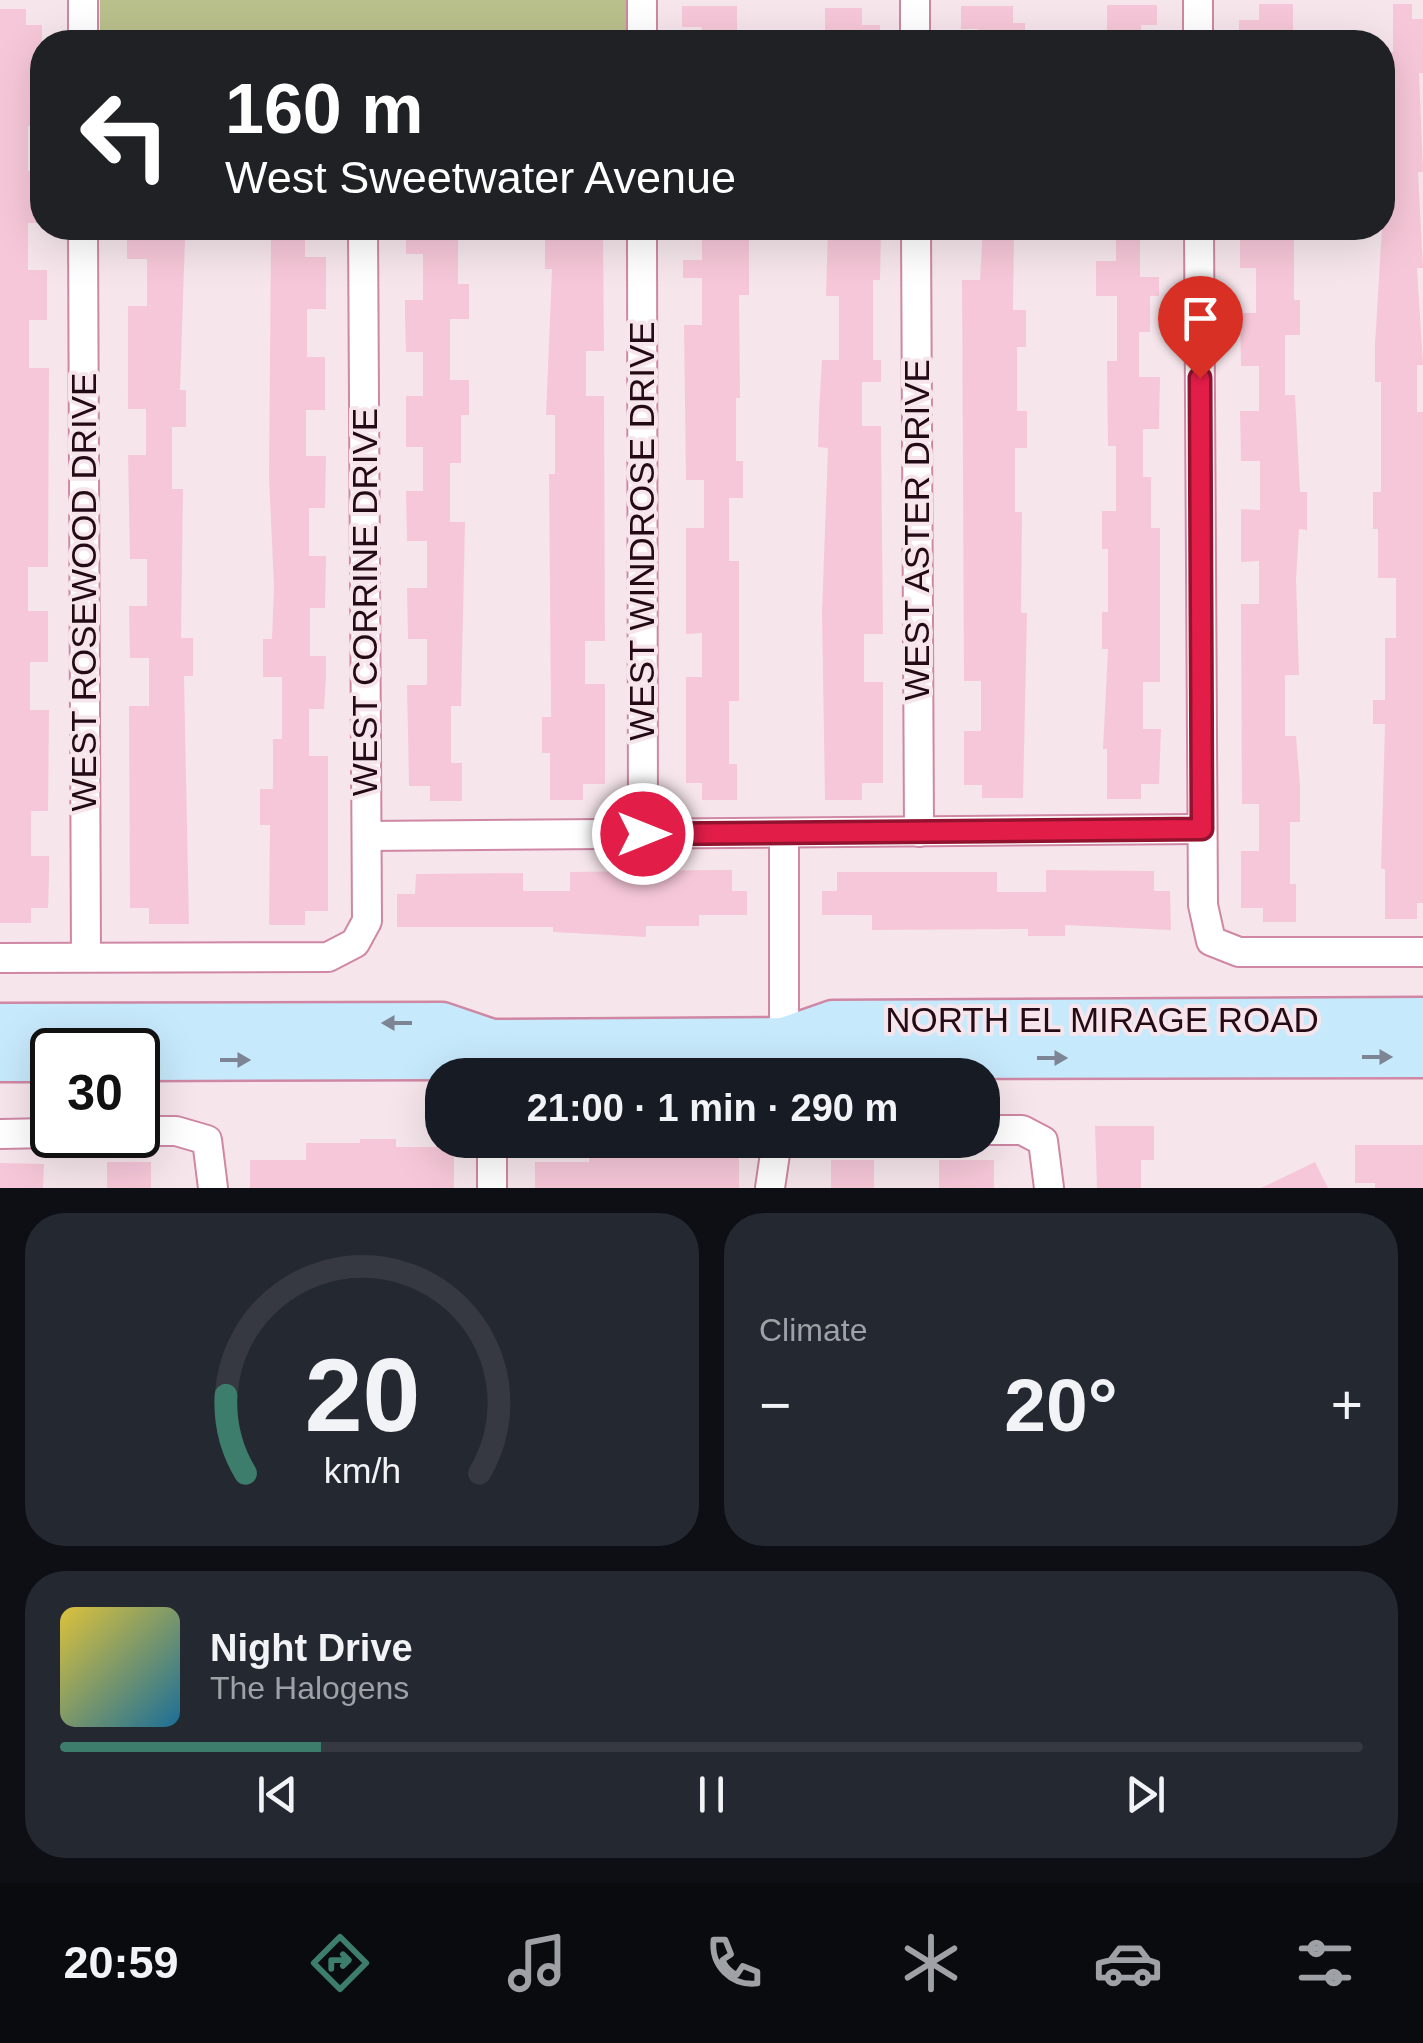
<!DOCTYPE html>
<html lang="en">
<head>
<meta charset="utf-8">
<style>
  :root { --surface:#171b24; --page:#242831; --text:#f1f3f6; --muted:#9ea1a6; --line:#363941; --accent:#3c7d6c }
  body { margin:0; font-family:Helvetica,sans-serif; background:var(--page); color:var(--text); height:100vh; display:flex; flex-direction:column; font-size:38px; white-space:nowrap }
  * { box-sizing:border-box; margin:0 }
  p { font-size:32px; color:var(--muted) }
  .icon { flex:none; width:55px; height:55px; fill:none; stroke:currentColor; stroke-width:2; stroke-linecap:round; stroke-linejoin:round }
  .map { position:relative; height:1188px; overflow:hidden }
  .side { display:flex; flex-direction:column; gap:25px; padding:25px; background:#0d0f14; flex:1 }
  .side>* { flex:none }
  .top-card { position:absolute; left:30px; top:30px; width:1365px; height:210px; border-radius:40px; box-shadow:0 10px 40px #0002; background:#202124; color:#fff; overflow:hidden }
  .speed { position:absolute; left:30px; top:1028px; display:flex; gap:20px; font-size:50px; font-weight:700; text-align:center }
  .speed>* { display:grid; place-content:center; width:130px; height:130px; border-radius:50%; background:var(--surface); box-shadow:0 10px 40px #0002; line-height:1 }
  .speed .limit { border:5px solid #111; border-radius:15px; background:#fff; color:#111 }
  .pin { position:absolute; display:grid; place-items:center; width:85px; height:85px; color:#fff; margin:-102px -42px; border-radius:50% 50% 50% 0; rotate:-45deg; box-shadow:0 0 10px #0007 }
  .pin .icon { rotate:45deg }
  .me { position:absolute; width:110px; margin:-55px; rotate:90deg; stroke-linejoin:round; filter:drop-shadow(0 0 8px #0008) }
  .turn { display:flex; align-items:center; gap:35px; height:210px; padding:0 30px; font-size:45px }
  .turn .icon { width:130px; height:130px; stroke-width:2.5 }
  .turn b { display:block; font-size:70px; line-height:85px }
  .big { font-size:75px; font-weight:700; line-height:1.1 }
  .side .card { flex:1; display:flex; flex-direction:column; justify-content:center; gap:15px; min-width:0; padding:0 35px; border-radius:40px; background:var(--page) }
  .side .dial { align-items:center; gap:0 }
  .dial svg { height:260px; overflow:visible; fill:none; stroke:var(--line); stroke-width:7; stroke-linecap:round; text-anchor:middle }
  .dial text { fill:var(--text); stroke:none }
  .song { display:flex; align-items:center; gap:30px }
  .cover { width:120px; height:120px; border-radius:15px; background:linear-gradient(135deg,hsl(50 70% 55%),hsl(200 70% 35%)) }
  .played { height:10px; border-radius:5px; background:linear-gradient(90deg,var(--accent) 20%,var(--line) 20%) }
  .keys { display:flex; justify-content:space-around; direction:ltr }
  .heat { display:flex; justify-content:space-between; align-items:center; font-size:55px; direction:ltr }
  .side .tiles { flex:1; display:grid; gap:25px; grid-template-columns:1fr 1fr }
  .card:last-child { grid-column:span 2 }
  .trip { position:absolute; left:425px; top:1058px; width:575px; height:100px; border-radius:40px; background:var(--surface); box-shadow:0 10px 40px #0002; font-weight:700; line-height:100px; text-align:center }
  .tabs { display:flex; height:160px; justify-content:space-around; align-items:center; background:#090b0e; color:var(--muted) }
  .tabs .icon { width:70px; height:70px }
  .tabs .selected { color:var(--accent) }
  .tabs b { font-size:45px; color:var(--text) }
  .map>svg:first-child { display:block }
</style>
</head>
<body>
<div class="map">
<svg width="1423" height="1188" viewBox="0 0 1423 1188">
  <rect width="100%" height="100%" fill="#f6e6ec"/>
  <rect fill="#b9c08c" x="100" y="0" width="528" height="42"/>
  <g fill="#f6c7d8">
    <polygon points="1259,4 1293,4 1293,42 1239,42 1239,20 1259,20"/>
    <polygon points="1393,4 1412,4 1412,19 1423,19 1423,73 1419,73 1423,172 1418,172 1423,268 1417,268 1423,365 1417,365 1417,412 1423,412 1423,903 1417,903 1417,919 1385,919 1385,869 1381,869 1385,724 1373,724 1373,700 1385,700 1385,638 1396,638 1396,578 1378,578 1378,529 1373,529 1373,492 1381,492 1381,382 1375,382 1375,345 1382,228 1382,52 1393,52"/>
    <polygon points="1107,5 1157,5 1157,25 1141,25 1141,42 1107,42"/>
    <polygon points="682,6 737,6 737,42 702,42 702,27 682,27"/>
    <polygon points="961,6 1013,6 1013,23 1025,23 1025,42 978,42 978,29 961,29"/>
    <polygon points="825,8 862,8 862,25 880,25 880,42 825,42"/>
    <polygon points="0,9 26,9 26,25 42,25 42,126 28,126 28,171 42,171 42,223 28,223 28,270 47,270 47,320 29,320 29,368 49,368 48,567 28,567 28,611 48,611 48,662 30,662 30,710 49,710 48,811 31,811 31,856 49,856 49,875 48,908 31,908 31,923 0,923"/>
    <polygon points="702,228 749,228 749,295 739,295 740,398 736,398 736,461 743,461 743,498 729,498 729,561 739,561 739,701 729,701 729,764 737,764 737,800 702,800 702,783 686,783 686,677 702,677 702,633 686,634 686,528 704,528 704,480 686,480 684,325 702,325 702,278 683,278 683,260 702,260"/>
    <polygon points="828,228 881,228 880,280 873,280 873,360 881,360 881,382 862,382 862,426 881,426 883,634 864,634 864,682 883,682 883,783 862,783 862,800 825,800 822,612 828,448 818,447 819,411 822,360 839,360 839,296 826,296"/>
    <polygon points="983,228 1014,228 1013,310 1026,310 1026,347 1017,347 1017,411 1027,411 1027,448 1015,448 1015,512 1022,512 1021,613 1027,613 1023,798 982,798 982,785 964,785 964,731 981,731 981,681 964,681 962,280 980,280"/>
    <polygon points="1116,228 1140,228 1140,277 1159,277 1159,296 1150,296 1150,332 1139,332 1139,377 1160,377 1159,429 1143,429 1143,477 1151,477 1151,528 1160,528 1160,682 1143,682 1143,729 1161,729 1159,784 1141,784 1141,799 1107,799 1107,749 1103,749 1108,649 1102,649 1102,612 1108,612 1108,549 1102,549 1102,511 1116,511 1116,446 1108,446 1107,361 1117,361 1117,296 1096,296 1096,261 1116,261"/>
    <polygon points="1240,228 1294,228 1294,300 1300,300 1300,335 1285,335 1285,395 1295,395 1300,492 1307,492 1307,530 1299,529 1296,579 1299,675 1285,675 1285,736 1296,736 1300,786 1300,822 1290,822 1290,884 1296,884 1296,922 1263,922 1263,908 1241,908 1241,851 1259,851 1259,804 1242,804 1241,604 1259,604 1259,561 1241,562 1241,509 1260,510 1260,461 1241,461 1240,411 1259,411 1259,366 1241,366 1240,313 1256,313 1256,268 1240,268"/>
    <polygon points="545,232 603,232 604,351 586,351 586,396 604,396 605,641 585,641 585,684 605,684 605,784 583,784 583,800 550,800 550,753 542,753 542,717 551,717 549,474 555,474 555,415 546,415 552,269 545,269"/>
    <polygon points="406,233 458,233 458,284 469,284 469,319 450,319 450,380 469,380 469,415 461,415 461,463 450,463 450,522 465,522 461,706 451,706 451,763 462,763 462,801 430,801 430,786 409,786 407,685 427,685 427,639 408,639 407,588 427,588 427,541 407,541 406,491 423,491 423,447 406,447 406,396 423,396 423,352 406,352 405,320 405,300 423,300 423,254 406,254"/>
    <polygon points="127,238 185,238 180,390 186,390 186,427 172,427 172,489 183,489 181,638 193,638 193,676 184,676 189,924 149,924 149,908 130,908 129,706 149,706 149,658 130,658 129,606 147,606 147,559 130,559 128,455 146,455 146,409 128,409 128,306 147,306 147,259 127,259"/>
    <polygon points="271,240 305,240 305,257 326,257 326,309 307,309 307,357 325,357 325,410 306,410 306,456 326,456 325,508 309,508 309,556 326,556 325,608 310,608 310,656 326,656 326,677 324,709 309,709 309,756 328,756 328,911 305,911 305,925 269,925 270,825 260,825 260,789 273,789 273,739 282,739 282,677 263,677 263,639 272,639 274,586 269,477"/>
    <polygon points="709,870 732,870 732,891 747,891 747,915 699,915 699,926 646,926 646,937 553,932 553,927 397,927 397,894 415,894 416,874 523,873 523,891 570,891 570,872"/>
    <polygon points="1046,870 1154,871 1154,891 1170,891 1171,930 1065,925 1065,936 1028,936 1028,929 872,930 872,915 822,915 822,891 837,891 837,872 997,872 997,892 1046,892"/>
    <polygon points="1095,1126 1154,1126 1154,1160 1141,1160 1141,1188 1097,1188"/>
    <polygon points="360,1139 396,1139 396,1147 454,1147 454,1188 250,1188 250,1160 306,1160 306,1143 360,1143"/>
    <polygon points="589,1140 739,1149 739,1188 535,1188 535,1162 589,1162"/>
    <polygon points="1355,1145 1423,1145 1423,1188 1375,1188 1375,1183 1355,1183"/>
    <rect x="831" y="1160" width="43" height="28"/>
    <rect x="939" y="1160" width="55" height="28"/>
    <rect x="107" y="1162" width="44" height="26"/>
    <polygon points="1315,1162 1328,1188 1261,1188"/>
    <polygon points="0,1163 44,1164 43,1188 0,1188"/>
  </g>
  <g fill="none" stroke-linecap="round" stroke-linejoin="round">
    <g stroke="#cf87a3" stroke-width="32">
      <g id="minor">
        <polyline points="83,0 83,42"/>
        <polyline points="642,0 642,42"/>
        <polyline points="915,0 915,42"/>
        <polyline points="1198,0 1198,42"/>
        <polyline points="83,228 86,957"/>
        <polyline points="642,228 643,834"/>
        <polyline points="916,228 919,832"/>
        <polyline points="1199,228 1203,905 1211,941 1239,952 1423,952"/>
        <polyline points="367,836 1202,829"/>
        <polyline points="0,958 328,957 355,943 367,921 363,228"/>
        <polyline points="784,1038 784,833"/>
        <polyline points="492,1040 492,1075"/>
        <polyline points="982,1130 1022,1130 1043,1141 1049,1188"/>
        <polyline points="138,1131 176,1131 207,1140 213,1188"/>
        <polyline points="0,1134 52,1133"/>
        <polyline points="492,1188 492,1140"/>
        <polyline points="770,1188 777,1140"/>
      </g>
    </g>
    <g stroke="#cf87a3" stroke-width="45">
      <g id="secondary">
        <polyline points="0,1024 442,1023 492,1040 784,1038 833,1021 1423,1018"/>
        <polyline points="784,1038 835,1058 1423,1057"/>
        <polyline points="138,1060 442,1059 492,1040"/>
        <polyline points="0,1061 52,1061"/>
      </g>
    </g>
    <use href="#minor" stroke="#fff" stroke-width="28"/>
    <use href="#secondary" stroke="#c6e9fb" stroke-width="40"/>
  </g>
  <defs><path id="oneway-solid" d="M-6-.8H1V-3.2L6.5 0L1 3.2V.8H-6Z" transform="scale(2.5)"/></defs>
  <g fill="#7d8594">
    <use href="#oneway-solid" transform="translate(397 1023) rotate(180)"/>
    <use href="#oneway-solid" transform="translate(1377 1057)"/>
    <use href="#oneway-solid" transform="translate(1052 1058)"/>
    <use href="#oneway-solid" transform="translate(235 1060)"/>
  </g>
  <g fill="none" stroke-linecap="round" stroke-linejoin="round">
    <g stroke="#92132f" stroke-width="25">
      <polyline id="route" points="643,834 1202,829 1200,378"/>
    </g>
    <use href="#route" stroke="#e11d48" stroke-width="18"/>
  </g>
  <g text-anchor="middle" stroke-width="8" stroke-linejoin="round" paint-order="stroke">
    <g font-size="35" fill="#240a15" stroke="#f6e6ec">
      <text transform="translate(917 530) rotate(-90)" y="12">WEST ASTER DRIVE</text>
      <text transform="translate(642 531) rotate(-90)" y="12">WEST WINDROSE DRIVE</text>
      <text transform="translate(84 592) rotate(-90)" y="12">WEST ROSEWOOD DRIVE</text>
      <text transform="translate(365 602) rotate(-90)" y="12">WEST CORRINE DRIVE</text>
      <text x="1102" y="1032">NORTH EL MIRAGE ROAD</text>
    </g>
  </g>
</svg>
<div class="speed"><div class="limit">30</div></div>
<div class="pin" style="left:1200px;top:378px;background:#d93025"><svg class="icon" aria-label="arrive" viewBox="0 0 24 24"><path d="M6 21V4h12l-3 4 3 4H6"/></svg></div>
<svg class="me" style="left:643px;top:834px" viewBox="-20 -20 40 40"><circle r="17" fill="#e11d48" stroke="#fff" stroke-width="3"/><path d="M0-11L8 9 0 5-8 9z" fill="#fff"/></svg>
<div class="trip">21:00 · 1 min · 290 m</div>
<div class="top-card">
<div class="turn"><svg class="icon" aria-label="left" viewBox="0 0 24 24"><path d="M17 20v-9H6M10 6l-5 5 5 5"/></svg><div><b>160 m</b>West Sweetwater Avenue</div></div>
</div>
</div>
<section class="side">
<div class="tiles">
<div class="card dial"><svg viewBox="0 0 100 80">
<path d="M14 69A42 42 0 1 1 86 69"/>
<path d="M14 69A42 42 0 0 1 8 45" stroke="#3c7d6c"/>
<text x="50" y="56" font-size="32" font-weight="700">20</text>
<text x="50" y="72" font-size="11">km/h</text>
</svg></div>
<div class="card"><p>Climate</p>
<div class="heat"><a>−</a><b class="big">20°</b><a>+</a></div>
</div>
<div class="card">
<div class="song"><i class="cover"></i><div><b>Night Drive</b><p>The Halogens</p></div></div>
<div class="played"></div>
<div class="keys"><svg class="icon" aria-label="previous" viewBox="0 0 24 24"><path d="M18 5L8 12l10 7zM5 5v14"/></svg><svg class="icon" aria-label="pause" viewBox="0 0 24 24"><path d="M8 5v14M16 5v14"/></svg><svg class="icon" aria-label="next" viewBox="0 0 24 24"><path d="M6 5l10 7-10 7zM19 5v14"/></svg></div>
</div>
</div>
</section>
<nav class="tabs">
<b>20:59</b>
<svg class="icon selected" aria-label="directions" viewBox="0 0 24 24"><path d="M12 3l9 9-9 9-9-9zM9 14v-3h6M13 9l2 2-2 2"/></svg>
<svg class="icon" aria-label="music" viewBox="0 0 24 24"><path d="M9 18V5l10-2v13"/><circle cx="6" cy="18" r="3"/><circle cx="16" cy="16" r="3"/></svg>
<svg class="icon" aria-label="phone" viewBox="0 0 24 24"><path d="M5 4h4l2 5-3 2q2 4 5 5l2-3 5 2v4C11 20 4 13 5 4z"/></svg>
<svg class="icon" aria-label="climate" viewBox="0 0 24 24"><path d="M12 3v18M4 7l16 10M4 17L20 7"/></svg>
<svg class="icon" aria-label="car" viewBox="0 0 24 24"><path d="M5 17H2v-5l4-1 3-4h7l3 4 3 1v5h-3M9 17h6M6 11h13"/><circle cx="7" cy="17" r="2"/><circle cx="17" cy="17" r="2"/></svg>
<svg class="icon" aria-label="filters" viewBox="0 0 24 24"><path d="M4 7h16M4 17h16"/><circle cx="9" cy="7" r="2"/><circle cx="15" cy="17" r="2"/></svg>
</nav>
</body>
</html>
